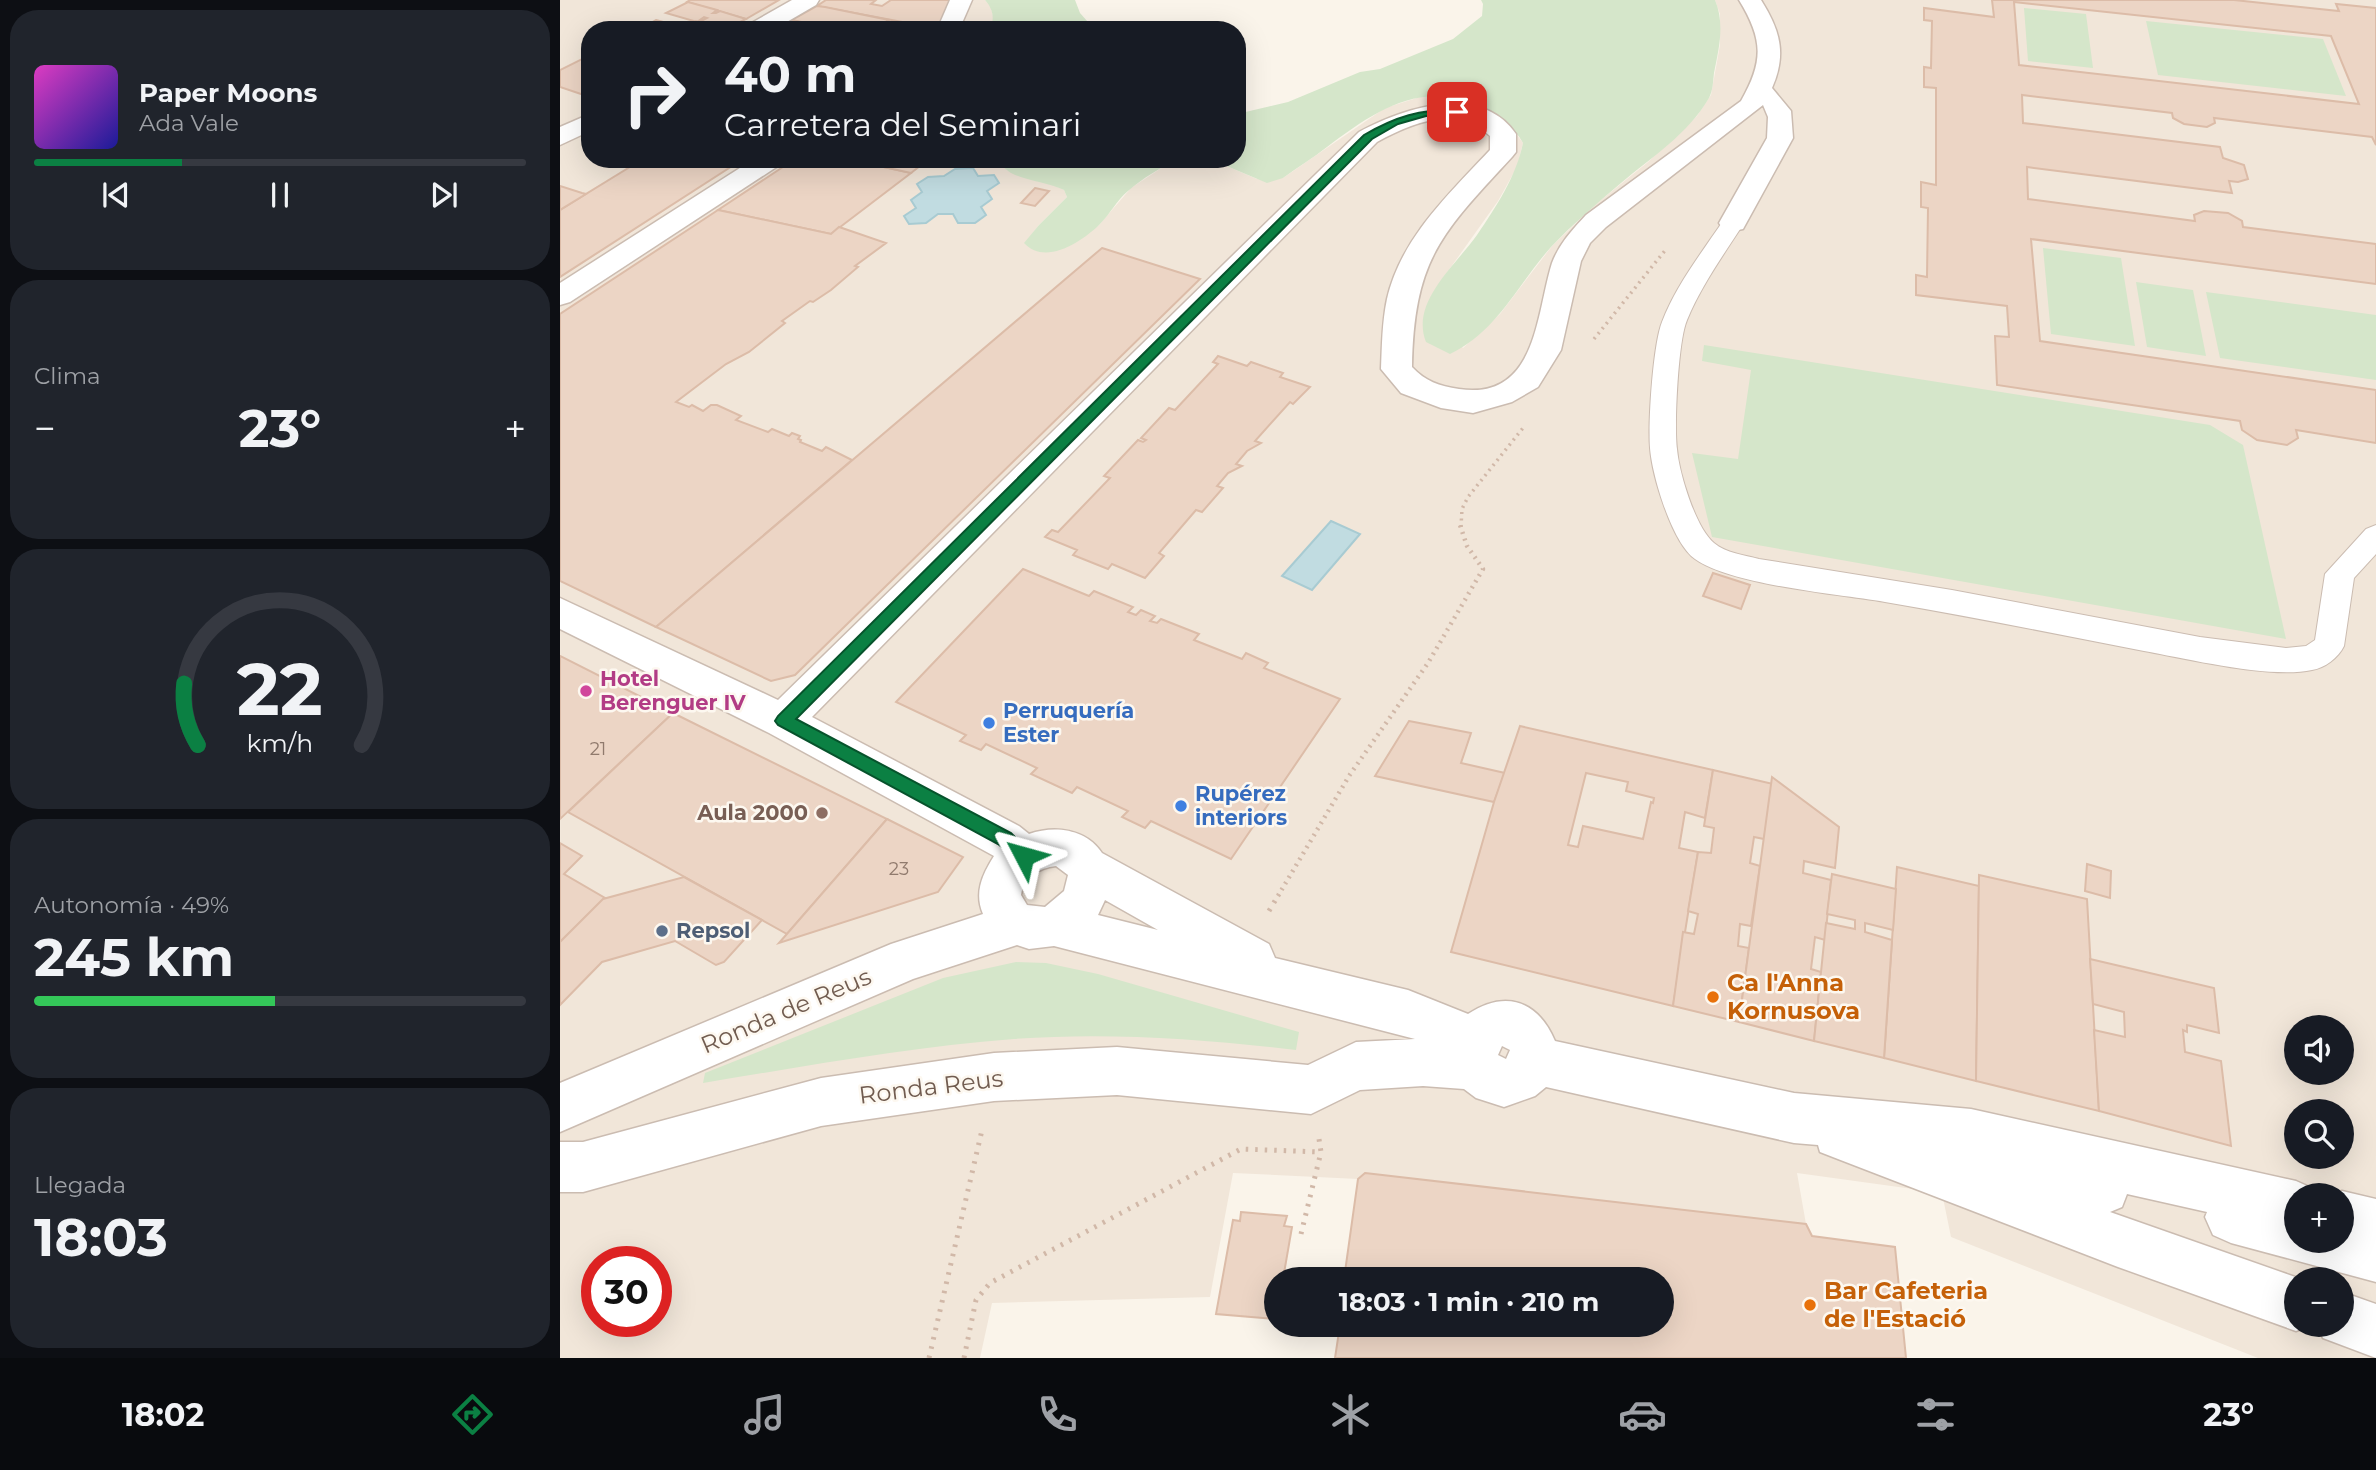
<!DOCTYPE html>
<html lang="es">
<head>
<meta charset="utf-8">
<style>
  :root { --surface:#171b24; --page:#20242c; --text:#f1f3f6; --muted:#9ea1a6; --line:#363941; --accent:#0b8043 }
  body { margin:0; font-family:Montserrat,sans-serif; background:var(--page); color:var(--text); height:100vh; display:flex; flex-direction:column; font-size:26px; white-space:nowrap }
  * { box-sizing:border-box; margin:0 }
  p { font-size:23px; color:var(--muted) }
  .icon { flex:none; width:38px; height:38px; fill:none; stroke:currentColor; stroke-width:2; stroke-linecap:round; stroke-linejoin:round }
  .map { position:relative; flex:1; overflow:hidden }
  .side { display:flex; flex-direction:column; gap:10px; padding:10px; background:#0d0f14; width:560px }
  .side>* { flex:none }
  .hud { position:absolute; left:21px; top:21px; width:665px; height:147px; border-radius:28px; box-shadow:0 7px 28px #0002; background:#171b24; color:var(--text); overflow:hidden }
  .fabs { position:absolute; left:1724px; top:1015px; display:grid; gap:14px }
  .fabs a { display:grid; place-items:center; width:70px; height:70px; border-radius:50%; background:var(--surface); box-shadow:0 7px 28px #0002; font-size:35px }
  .speed { position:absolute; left:21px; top:1246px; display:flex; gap:14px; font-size:35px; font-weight:700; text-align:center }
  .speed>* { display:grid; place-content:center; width:91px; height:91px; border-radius:50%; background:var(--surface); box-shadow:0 7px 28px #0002; line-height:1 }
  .speed .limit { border:10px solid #d22; background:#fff; color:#111 }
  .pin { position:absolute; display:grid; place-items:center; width:60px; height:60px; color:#fff; margin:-30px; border-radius:14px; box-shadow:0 4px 10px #0006 }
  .me { position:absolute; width:77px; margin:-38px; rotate:309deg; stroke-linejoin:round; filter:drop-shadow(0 0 5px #0008) }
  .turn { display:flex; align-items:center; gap:24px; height:147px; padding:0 28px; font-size:32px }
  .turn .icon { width:91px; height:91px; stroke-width:2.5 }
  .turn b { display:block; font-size:49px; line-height:60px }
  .big { font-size:52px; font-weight:700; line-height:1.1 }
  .side .tile { flex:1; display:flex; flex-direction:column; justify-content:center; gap:10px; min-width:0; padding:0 24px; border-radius:28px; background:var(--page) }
  .side .dial { align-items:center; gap:0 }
  .dial svg { height:182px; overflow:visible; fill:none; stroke:var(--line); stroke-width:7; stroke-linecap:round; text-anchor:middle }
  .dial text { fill:var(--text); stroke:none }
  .song { display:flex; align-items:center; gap:21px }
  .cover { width:84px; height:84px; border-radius:10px; background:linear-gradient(135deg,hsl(310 70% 55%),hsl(240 70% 35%)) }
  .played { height:7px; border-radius:4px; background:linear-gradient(90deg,var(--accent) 30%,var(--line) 30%) }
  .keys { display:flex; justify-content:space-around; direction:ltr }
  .heat { display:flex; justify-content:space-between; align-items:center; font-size:38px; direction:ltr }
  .charge { height:10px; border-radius:5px; background:linear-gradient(90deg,#34c759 49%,var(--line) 0) }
  .trip { position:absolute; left:704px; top:1267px; width:410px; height:70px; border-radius:35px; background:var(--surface); box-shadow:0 7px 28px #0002; font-weight:700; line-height:70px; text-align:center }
  .dock { display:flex; height:112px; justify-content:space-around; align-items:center; background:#090b0e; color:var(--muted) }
  .dock .icon { width:49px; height:49px }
  .dock .on { color:var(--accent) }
  .dock b { font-size:32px; color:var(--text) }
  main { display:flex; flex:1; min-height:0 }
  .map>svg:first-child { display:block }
</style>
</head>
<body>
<main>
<section class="side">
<div class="tile">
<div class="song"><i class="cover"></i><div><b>Paper Moons</b><p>Ada Vale</p></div></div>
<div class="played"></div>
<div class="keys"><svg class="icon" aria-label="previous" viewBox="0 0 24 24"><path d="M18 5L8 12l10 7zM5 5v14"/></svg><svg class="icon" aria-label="pause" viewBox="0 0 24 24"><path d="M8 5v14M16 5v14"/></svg><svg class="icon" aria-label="next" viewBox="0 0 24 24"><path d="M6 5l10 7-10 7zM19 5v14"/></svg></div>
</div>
<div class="tile"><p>Clima</p>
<div class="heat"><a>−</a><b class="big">23°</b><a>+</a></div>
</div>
<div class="tile dial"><svg viewBox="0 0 100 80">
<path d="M14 69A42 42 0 1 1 86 69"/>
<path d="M14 69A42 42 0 0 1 8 42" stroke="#0b8043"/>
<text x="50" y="56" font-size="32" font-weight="700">22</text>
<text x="50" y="72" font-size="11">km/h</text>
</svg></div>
<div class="tile"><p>Autonomía · 49%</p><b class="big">245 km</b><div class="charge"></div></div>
<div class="tile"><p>Llegada</p><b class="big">18:03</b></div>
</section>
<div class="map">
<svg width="1816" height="1358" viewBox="0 0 1816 1358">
  <rect width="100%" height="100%" fill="#faf4ea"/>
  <path fill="#f1e6d9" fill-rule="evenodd" d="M0,0h425l6,7 3,14 -4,9h-400v129h405l13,12 46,14 10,5 3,7 -28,28 -14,18 52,-2 22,-16 32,-37 35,-23 13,-6h31l47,20 26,-1 102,-70 38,-12 26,1 25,7 38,24 11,15 -6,24 -19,34 -62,87 -10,20 37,40 37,-34 52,-68 44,-42 52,-42 49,-46 14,-21 9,-50v-31l-5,-14h661v1358h-118l-307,-121 -9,-44 -145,-20 9,51 -441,-51 -7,6 -125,-6 -23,124 -218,6 -12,55h-420zM1736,1027h46v46h-46zM1736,1111h46v46h-46zM1736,1195h46v46h-46zM37,1262h59v59h-59zM1736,1279h46v46h-46z"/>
  <g fill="#d5e6ca">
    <path d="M425,0h90l5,13 15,17h-105c5,-12 3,-21 -5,-30z"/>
    <path d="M921,0h234c10,24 4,48 -1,73 -1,9 -1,17 -5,25 -21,36 -57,59 -88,85 -24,20 -48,41 -70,64 -33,37 -54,85 -101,107l-24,-12c-16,-40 30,-77 51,-107 19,-28 39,-58 46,-92 -9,-17 -24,-24 -40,-33 -59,-34 -109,2 -156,37 -14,11 -29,20 -44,31l-16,5 -57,-24h27v-45l51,-12 72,-30 20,-3 73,-30 29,-23 1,-12z"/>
    <polygon points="1464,8 1526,14 1533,68 1468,61"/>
    <polygon points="1586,21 1763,39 1786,96 1598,75"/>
    <path d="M435,159h184c-18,8 -36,19 -51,32 -11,9 -18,23 -28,33 -18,18 -55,42 -76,19l15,-18 28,-28 -3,-7c-16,-8 -44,-10 -56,-19 -4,-3 -8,-8 -13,-12z"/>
    <polygon points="1483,248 1561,258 1575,346 1491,334"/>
    <polygon points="1576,282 1633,290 1646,356 1587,347"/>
    <polygon points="1646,292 1816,315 1816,380 1660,358"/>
    <polygon points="1144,345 1650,425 1683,445 1726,639 1152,537 1132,453 1178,459 1191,370 1142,361"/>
    <path d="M456,962l30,1 52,11 201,58 -3,18c-94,-11 -188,-18 -282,-11 -104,8 -208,27 -311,44l2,-10 238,-95z"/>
  </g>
  <g fill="#c1dce1" stroke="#a8cbd2" stroke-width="2">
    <polygon points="413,168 418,176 434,175 439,183 427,191 432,199 421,207 426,215 415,223 398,223 393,214 378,214 366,223 349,224 344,216 356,208 351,200 362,192 357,184 368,177 384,176 395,169"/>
    <polygon points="771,521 800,534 752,590 722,576"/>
  </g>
  <g fill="#ecd5c5" stroke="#dcbca8" stroke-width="2" fill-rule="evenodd">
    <polygon points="130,0 219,0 186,19 127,2"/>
    <polygon points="266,0 316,0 311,4 322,6 331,0 399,0 385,30 257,6"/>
    <path d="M1432,0h242l105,11 -3,-7 40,4v137l-4,-8 -158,-19 1,5 -8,4 -23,-3 -11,-6 -1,-5 -150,-18 1,28 197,24 3,11 21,7 4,14 -10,3 -9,-1 3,12 -205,-26 1,32 167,22 -1,-6 10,-4 24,2 14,8 1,6 133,17v40l-345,-45 9,102 336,49v53l-80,-13 2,8 -11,7 -30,-5 -15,-10 -2,-9 -243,-36 -2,-49 14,1 -2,-31 -91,-11v-20l11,2 1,-69 -7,-1v-25l15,3v-97l-12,-1v-20l7,1 1,-47 -8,-1v-12l70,9zM1454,2l317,34 28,68 -340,-39z"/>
    <polygon points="128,2 157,10 153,13 156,13 160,11 186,19 164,30 139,22 147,18 144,17 137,22 106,13"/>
    <polygon points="257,6 265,7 329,20 311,30 279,30 232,20"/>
    <polygon points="96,20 125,28 136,21 164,30 82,28"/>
    <polygon points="232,20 265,29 267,27 279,30 214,30"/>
    <polygon points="338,22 372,29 376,30 326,30"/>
    <polygon points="30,55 30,97 0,87 0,70"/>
    <polygon points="83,159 183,159 0,277 0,210"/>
    <polygon points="235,159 287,159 351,173 271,234 158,210"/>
    <polygon points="287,159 369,159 351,173"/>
    <polygon points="0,186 22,193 26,194 0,210"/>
    <polygon points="475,188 489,191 475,206 461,203"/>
    <polygon points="158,210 271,234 279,227 326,243 295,266 298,267 271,290 253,302 250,301 222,321 225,323 189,352 166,364 116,402 129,407 132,405 143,411 151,405 157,405 181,416 176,420 208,432 212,429 229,436 232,433 240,436 238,439 241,440 240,442 262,451 266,447 292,460 96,627 0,581 0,314"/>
    <polygon points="542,248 640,279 235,675 211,681 96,627"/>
    <polygon points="658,356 687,366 691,362 723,373 720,377 750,387 733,404 730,402 695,441 701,443 687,451 676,464 682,466 668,473 657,486 663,488 642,512 636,510 599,553 604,556 585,578 552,564 548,569 513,555 517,550 485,537 492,530 498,532 550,478 544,476 578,440 583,442 586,440 581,438 609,408 615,410 658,364 653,362"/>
    <polygon points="463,569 529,596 534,591 573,607 568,612 576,615 581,610 595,616 590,621 597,623 601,619 639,634 634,640 682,659 686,653 708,663 704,668 780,699 671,859 591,821 585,828 562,817 568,811 517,787 512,793 471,774 477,768 426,744 421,750 400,741 406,735 336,702"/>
    <polygon points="1153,573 1190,585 1181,609 1143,596"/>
    <polygon points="0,656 113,713 0,819"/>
    <polygon points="113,713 327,819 227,934 8,812"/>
    <polygon points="849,721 911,733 901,763 945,773 934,802 815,776"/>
    <path d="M960,726l193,44 -8,48 -20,-6 -6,36 19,4 -25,154 -222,-54 43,-150zM1026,773l42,9 -2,9 28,7 -1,5 -2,-1 -8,37 -60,-13 -5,21 -10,-2z"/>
    <polygon points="1153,770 1213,784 1204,839 1194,837 1190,863 1200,866 1191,926 1180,924 1178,946 1189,948 1179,1022 1113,1006 1123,932 1134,934 1138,914 1128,911 1138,852 1151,853 1154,828 1144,826"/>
    <polygon points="1212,777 1279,827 1275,868 1244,861 1243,873 1271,880 1265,940 1255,937 1251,969 1261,972 1254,1041 1179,1022"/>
    <polygon points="327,819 403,857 378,892 219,943"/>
    <polygon points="0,843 22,856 4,874 45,898 0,942"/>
    <polygon points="1527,864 1551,871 1550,898 1525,891"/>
    <polygon points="1337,867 1419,886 1416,1081 1324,1058"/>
    <polygon points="1272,874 1336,889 1333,930 1305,923 1305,932 1332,940 1324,1058 1254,1041 1266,923 1295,929 1295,920 1267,914"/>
    <polygon points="1419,875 1527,899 1539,1111 1416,1081"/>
    <polygon points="124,877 202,920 164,962 156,965 115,941 42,962 0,1005 0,942 43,899"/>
    <polygon points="1530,959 1654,988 1659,1033 1627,1025 1627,1032 1623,1030 1625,1052 1661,1061 1671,1146 1539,1111 1534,1030 1565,1037 1564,1012 1533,1004"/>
    <polygon points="805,1173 1246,1224 1252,1236 1335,1247 1346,1358 775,1358 780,1325 1101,1325 1101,1279 784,1279 798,1179"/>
    <polygon points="681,1212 727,1216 724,1226 732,1227 723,1279 716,1279 716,1319 656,1314 673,1220 680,1221"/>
  </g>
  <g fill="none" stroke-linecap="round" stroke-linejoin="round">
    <g stroke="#cbbcb1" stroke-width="2">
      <path id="lane" d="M1173,216l8,2 3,5c-20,31 -43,63 -57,97 -9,21 -13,105 -10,129 2,23 18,78 37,94 12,10 30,12 45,16l193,31 248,47 86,11 20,-2 9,-6 10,-66 41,-45 10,-4v29l-22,24 -10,68c-6,12 -19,22 -32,24 -41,9 -124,-11 -168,-19 -86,-17 -172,-34 -259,-49 -47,-8 -154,-17 -190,-43 -23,-16 -43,-84 -45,-111 -2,-26 3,-103 12,-126 14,-37 41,-71 63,-104z"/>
    </g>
    <g stroke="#cbbcb1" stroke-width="3">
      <g id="street">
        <polygon points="232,0 259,0 256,5 213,30 185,30 188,25"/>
        <polygon points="390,0 412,0 399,30 377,30"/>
        <path d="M1179,0h22c19,30 26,54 11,88l19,23 2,27 -50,91 -10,2 -10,-2 -4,-6 48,-85 1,-21 -5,-12 -157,122 -16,16 -9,18 -20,89 -23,37 -26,15 -39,11 -32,-5 -40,-15 -20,-24c1,-23 1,-47 6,-70 14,-61 62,-105 103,-149v-14c-34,-32 -78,-13 -113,6l-565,575 207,109 10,8c26,-9 57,-5 73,19l167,91 6,14 133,32 60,24c38,-25 70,-13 87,27l239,52 177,16 325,72 18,8 3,6h-21v46h46v-46h-10l10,-4 34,8v83l-145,-39 -18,-8 -8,-18 2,-5 -80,-18 -5,13 -12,5 191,67h-5v46h15l-15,6 -178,-64 -280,-108 -18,-7 -2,-7 -24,-2 -248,-56 -11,9 -31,11 -28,-9 -12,-9 -41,-3 -63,4 -49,24 -194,-19 -123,6 -173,25 -238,66h-23v-50h23l238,-64 173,-25 123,-6 191,18 48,-23 59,-3 -361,-93 -25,3 -12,-4 -104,34 -353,153v-49l331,-139 92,-30c-9,-21 -1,-39 11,-58l-225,-123 -209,-104v-31l218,102 581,-568c45,-24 121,-50 157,2v18l-4,5c-70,76 -98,101 -100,210 13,14 27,19 47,22 78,12 77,-75 93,-126 7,-19 21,-34 34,-48l155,-114c23,-40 22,-62 -2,-101zM496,866l12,9 -4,16 -19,16 -18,-2 -6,-10c3,-18 18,-27 35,-29zM545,900l53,30 -60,-15zM942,1046l8,4 -4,9 -8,-4z"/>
        <polygon points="30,114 30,131 0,145 0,127"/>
        <polygon points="194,159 225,159 221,164 10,302 0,305 0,283"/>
        <polygon points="1782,1292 1816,1304 1816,1358 1763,1338 1757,1325 1782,1325"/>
      </g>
    </g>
    <g stroke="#d1b8a8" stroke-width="3.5" stroke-dasharray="2 4.5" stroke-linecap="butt">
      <polyline points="1034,339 1107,248"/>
      <polyline points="901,527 902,509 908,497 963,428"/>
    </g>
    <polyline stroke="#d1b8a8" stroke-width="4.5" stroke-dasharray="2 5" stroke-linecap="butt" points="718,896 789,776 868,663 923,569 907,546 900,525"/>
    <g stroke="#d1b8a8" stroke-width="5" stroke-dasharray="2.5 7" stroke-linecap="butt">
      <polyline points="709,911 719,894"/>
      <polyline points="741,1234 761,1152 759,1139"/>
      <polyline points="369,1358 422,1130"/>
      <polyline points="404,1358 416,1300 430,1283 681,1149 761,1152"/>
    </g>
    <use href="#lane" fill="#fff" fill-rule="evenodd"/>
    <use href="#street" fill="#fff" fill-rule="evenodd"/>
  </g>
  <path fill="#0b8043" stroke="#07532c" stroke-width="2" d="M897,109l5,3 -2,2 -34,2 -28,8 -26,15 -576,580 215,114 22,23 -3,6 -6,2 -26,-20 -220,-119 -3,-4 3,-5 586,-581c33,-19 55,-25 93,-26z"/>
  <circle fill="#d1479c" stroke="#fdf8f0" stroke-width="2.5" cx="26" cy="691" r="7"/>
  <g fill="#3f7fe0" stroke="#fdf8f0" stroke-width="2.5">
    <circle cx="429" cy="723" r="7"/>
    <circle cx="621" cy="806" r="7"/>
  </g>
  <circle fill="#8d6e63" stroke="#fdf8f0" stroke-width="2.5" cx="262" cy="813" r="7"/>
  <circle fill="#5c6f8a" stroke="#fdf8f0" stroke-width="2.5" cx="102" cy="931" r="7"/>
  <g fill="#e8710a" stroke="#fdf8f0" stroke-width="2.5">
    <circle cx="1153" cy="997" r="7"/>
    <circle cx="1250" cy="1305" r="7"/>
  </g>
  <g text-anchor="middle" stroke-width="5" stroke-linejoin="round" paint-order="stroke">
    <g font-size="18" fill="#907a6d">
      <text x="38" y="755">21</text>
      <text x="339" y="875">23</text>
    </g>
    <g font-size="21" font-weight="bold" fill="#b23c85" stroke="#fdf8f0" text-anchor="start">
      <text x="40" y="686">Hotel<tspan x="40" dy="24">Berenguer IV</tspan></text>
    </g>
    <g font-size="21" font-weight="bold" fill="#366cbe" stroke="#fdf8f0" text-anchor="start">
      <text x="443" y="718">Perruquería<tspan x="443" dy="24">Ester</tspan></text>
      <text x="635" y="801">Rupérez<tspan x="635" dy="24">interiors</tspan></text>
    </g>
    <g font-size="21" font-weight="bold" fill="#785e54" stroke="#fdf8f0" text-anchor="end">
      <text x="248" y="820">Aula 2000</text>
    </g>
    <g font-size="21" font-weight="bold" fill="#4e5e75" stroke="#fdf8f0" text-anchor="start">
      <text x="116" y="938">Repsol</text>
    </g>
    <g font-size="24" font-weight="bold" fill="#c56008" stroke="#fdf8f0" text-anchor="start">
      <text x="1167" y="991">Ca l'Anna<tspan x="1167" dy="28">Kornusova</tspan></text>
      <text x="1264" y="1299">Bar Cafeteria<tspan x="1264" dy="28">de l'Estació</tspan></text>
    </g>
    <g font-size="24" fill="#715c50" stroke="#fdf8f0">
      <text transform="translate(226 1011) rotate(-23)" y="8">Ronda de Reus</text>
      <text transform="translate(371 1087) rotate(-7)" y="8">Ronda Reus</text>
    </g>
  </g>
</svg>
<div class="fabs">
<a><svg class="icon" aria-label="sound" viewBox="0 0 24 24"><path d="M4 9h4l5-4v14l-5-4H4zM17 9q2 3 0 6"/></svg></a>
<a><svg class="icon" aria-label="search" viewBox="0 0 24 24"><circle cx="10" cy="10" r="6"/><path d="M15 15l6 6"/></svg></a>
<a>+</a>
<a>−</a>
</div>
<div class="speed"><div class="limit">30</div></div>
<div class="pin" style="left:897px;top:112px;background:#d93025"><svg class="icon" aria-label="arrive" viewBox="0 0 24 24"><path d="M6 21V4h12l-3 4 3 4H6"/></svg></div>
<svg class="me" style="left:464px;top:856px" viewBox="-20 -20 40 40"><path d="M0-17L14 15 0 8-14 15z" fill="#0b8043" stroke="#fff" stroke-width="4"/></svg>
<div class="trip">18:03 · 1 min · 210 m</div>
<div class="hud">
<div class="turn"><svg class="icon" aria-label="right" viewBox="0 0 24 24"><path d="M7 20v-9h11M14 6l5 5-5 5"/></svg><div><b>40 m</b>Carretera del Seminari</div></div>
</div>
</div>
</main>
<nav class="dock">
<b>18:02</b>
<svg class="icon on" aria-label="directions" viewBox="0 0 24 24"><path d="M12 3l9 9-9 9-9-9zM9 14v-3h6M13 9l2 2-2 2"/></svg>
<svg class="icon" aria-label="music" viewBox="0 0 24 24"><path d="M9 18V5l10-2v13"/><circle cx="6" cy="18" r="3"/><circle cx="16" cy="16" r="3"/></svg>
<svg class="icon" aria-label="phone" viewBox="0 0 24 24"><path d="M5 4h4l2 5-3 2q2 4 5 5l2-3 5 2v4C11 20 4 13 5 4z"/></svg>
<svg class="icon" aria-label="climate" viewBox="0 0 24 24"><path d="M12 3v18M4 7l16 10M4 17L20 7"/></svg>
<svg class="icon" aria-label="car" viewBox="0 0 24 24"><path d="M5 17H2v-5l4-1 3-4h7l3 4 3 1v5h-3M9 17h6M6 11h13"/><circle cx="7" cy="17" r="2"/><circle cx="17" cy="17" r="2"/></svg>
<svg class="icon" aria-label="filters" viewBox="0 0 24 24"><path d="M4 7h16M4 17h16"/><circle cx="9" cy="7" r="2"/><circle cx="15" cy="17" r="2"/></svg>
<b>23°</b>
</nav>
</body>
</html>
